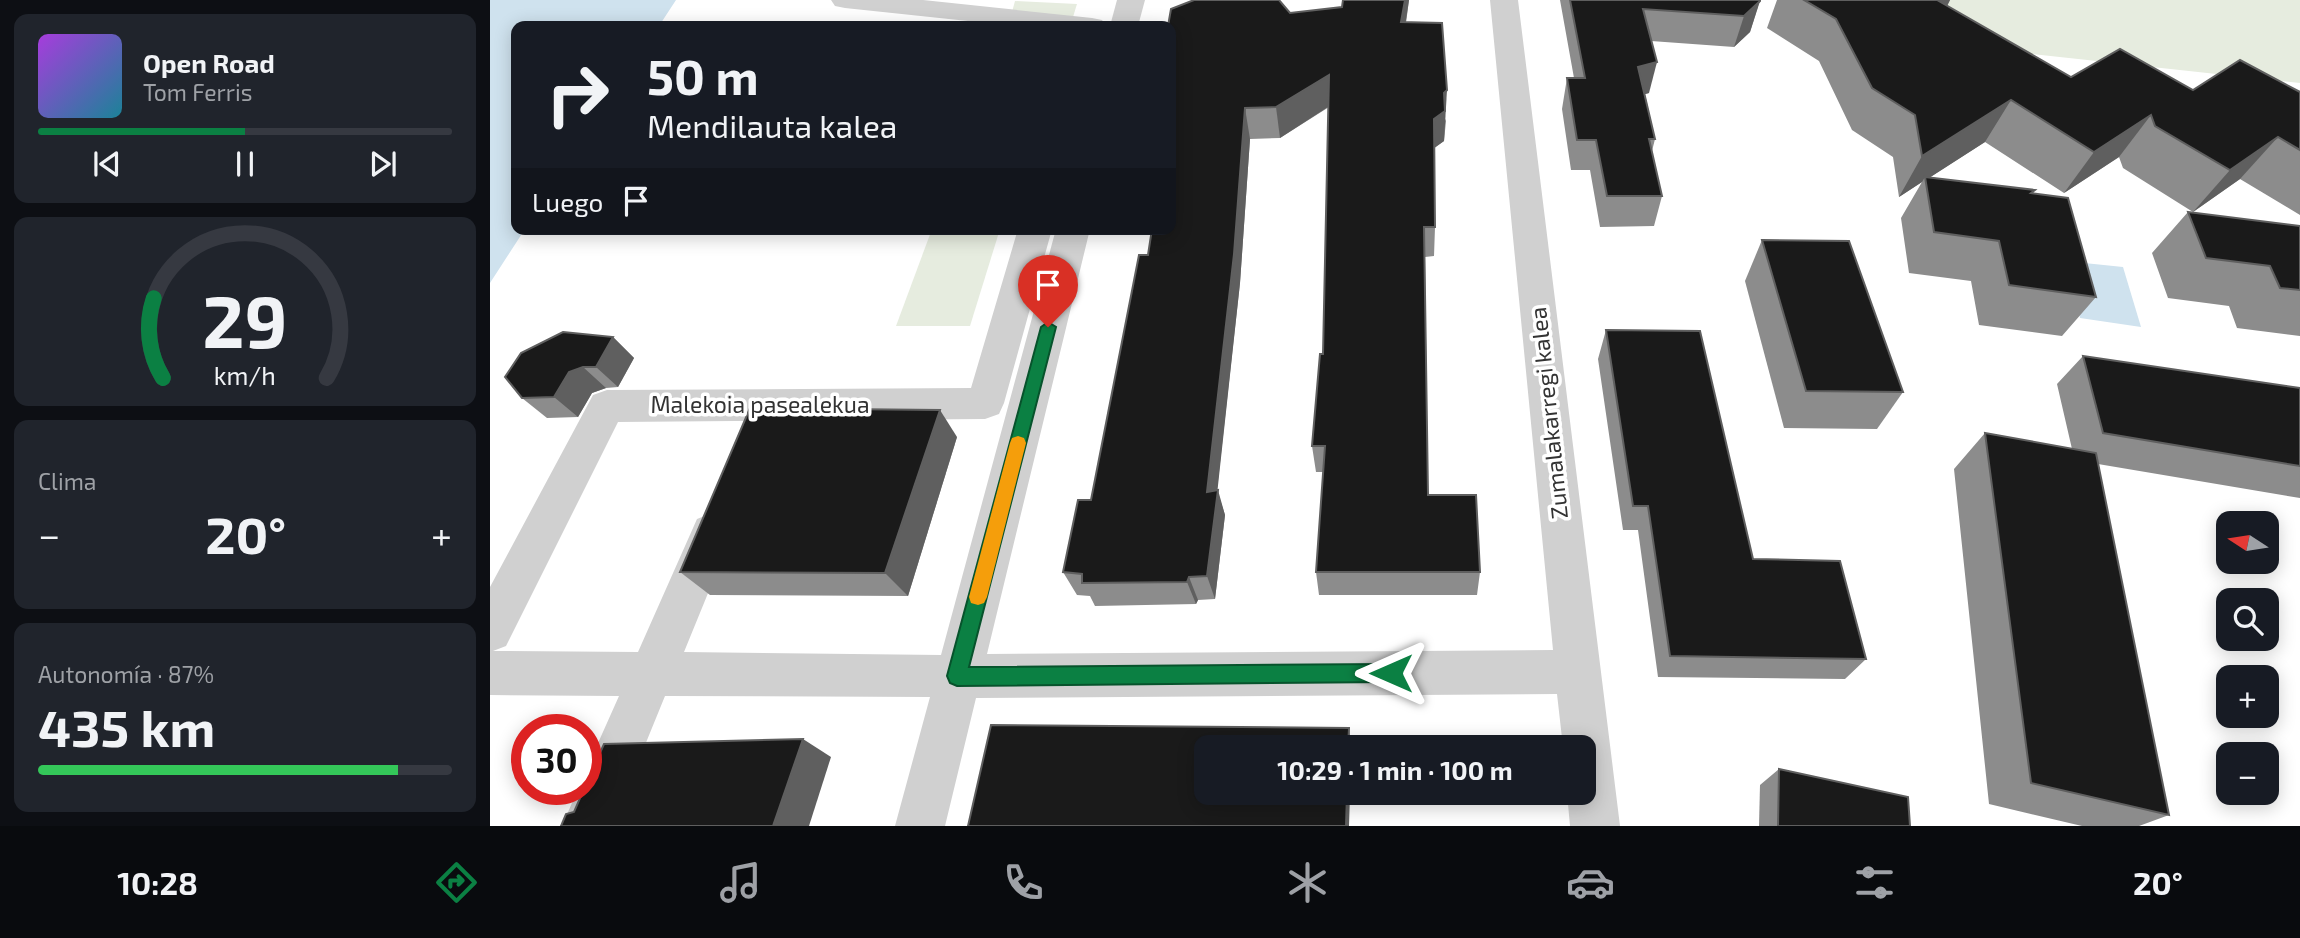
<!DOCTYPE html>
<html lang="es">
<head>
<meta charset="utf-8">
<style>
  :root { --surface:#171b24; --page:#20242c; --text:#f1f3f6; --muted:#9ea1a6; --line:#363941; --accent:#0b8043 }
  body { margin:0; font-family:"Exo 2",sans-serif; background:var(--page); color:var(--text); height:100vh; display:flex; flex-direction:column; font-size:26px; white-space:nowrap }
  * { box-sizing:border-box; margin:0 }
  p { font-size:23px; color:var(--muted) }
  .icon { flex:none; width:38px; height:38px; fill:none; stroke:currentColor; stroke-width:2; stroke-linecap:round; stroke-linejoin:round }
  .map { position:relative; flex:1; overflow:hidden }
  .drawer { display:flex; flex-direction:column; gap:14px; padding:14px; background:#0d0f14; width:490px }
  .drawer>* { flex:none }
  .banner { position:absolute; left:21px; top:21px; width:665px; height:214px; border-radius:14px; box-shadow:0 4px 18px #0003; background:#171b24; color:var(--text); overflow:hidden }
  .needle { width:46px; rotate:282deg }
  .controls { position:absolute; left:1726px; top:511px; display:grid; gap:14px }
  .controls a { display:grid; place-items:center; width:63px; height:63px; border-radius:14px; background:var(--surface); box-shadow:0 4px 18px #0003; font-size:35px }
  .speed { position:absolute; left:21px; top:714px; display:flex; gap:14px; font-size:35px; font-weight:700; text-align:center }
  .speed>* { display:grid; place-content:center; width:91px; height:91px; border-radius:50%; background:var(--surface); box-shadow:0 4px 18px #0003; line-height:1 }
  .speed .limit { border:10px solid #d22; background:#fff; color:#111 }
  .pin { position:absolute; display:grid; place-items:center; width:60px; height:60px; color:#fff; margin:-72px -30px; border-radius:50% 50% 50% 0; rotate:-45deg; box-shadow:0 0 7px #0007 }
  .pin .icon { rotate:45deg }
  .me { position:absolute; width:77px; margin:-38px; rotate:270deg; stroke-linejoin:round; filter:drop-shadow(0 0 5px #0008) }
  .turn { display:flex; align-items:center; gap:24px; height:147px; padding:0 21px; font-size:32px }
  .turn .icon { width:91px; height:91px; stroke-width:2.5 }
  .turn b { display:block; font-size:49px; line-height:60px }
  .then { display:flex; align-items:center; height:66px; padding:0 21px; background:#0003; gap:14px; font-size:26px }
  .big { font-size:52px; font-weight:700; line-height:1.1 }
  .drawer .card { flex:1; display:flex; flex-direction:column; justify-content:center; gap:10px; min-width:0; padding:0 24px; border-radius:14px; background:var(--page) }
  .drawer .dial { align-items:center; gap:0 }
  .dial svg { height:182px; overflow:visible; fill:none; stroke:var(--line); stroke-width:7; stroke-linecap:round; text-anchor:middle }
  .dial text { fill:var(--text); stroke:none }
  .song { display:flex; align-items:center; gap:21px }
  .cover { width:84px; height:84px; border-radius:10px; background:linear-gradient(135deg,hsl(280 70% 55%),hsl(190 70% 35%)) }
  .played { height:7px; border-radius:4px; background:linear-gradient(90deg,var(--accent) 50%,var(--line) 50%) }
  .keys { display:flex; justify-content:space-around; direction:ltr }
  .heat { display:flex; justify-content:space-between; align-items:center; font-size:38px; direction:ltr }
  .charge { height:10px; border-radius:5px; background:linear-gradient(90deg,#34c759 87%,var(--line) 0) }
  .trip { position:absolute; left:704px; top:735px; width:402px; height:70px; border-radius:14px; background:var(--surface); box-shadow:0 4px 18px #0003; font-weight:700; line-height:70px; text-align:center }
  .dock { display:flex; height:112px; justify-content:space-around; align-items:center; background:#090b0e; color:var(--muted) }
  .dock .icon { width:49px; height:49px }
  .dock .selected { color:var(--accent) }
  .dock b { font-size:32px; color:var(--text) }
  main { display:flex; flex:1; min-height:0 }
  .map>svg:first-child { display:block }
</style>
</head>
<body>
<main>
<section class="drawer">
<div class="card">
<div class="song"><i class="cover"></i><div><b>Open Road</b><p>Tom Ferris</p></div></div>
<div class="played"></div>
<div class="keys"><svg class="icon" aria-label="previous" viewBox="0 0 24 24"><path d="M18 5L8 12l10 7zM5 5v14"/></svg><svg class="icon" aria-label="pause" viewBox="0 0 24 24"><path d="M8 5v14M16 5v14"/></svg><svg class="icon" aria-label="next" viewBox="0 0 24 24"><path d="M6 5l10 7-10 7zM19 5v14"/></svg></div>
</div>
<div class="card dial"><svg viewBox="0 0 100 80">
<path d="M14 69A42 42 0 1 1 86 69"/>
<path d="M14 69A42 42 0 0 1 10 34" stroke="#0b8043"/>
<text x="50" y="56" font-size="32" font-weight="700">29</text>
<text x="50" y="72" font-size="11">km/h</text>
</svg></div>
<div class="card"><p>Clima</p>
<div class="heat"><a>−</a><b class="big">20°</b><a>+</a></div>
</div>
<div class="card"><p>Autonomía · 87%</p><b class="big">435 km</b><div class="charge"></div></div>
</section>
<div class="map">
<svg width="1810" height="826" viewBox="0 0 1810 826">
  <rect width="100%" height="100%" fill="#fff"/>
  <g fill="#e6ecdf">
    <polygon points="1435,0 1810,0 1810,83 1504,50"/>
    <polygon points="525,1 587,4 583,17 522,12"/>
    <polygon points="442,229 510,229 480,326 406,326"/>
  </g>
  <g fill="#cfe2ee">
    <polygon points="0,0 186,0 169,26 26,26 26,229 35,229 0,283"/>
    <polygon points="1575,261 1633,267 1651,327 1590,318"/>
  </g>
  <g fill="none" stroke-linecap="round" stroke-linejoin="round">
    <g fill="#d0d0d0" fill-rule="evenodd">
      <polygon points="341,0 433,0 602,18 612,20 616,26 525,26 355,8 345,6"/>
      <polygon points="627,0 655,0 648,26 620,26"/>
      <polygon points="1000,0 1028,0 1130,826 1080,826 1077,793 1094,793 1094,747 1073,747 1067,694 486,698 455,826 405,826 440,697 175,696 122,826 72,826 88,789 96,789 96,770 129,696 0,695 0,587 103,395 117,390 481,388 528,229 562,229 514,403 509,414 495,419 128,422 16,646 3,651 148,652 207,519 222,513 237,519 243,532 194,652 451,655 566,229 600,229 497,654 1063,650"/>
    </g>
  </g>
  <g fill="#8c8c8c">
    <polygon points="919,0 916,23 956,121 954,141 944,148 945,227 944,256 935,257 938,495 990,572 987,595 829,595 826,572 834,472 826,472 822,446 833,354 839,107 790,138 760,139 750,283 727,490 735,515 725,599 708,600 706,604 605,606 600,596 587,595 573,572 601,500 658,255 800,13"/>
    <polygon points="1070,0 1270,0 1260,32 1244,47 1161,41 1159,93 1155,94 1165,139 1162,151 1172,196 1164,226 1110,227 1100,170 1081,170 1072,109 1077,78 1084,78"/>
    <polygon points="1287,0 1460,0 1457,6 1581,77 1703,90 1810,92 1810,215 1750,179 1703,212 1633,168 1629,157 1574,193 1495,142 1440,177 1543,193 1606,297 1572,336 1489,325 1481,281 1419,273 1411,218 1432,182 1409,197 1403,157 1362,130 1329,61 1277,28"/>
    <polygon points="1698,212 1810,226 1810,336 1747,328 1739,306 1678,298 1662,253"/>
    <polygon points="1272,240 1413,392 1387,429 1294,428 1255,281"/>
    <polygon points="1116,330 1263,559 1376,659 1355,679 1168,677 1148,530 1133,530 1108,359"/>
    <polygon points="123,337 144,358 128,387 116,388 102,393 88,417 57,418 32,398"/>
    <polygon points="1593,356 1810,388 1810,498 1608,464 1679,815 1649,826 1592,826 1499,804 1464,469 1495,433 1582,449 1567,384"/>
    <polygon points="467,437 418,596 220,595 190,572"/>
    <polygon points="1289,769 1420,826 1269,826 1270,785"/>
  </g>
  <g fill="#5f5f5f">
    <polygon points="915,0 919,0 911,53 911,22"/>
    <polygon points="1440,0 1460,0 1448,24"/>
    <polygon points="1270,1 1260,32 1244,47 1254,16"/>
    <polygon points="1167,62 1159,93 1141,98 1148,67"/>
    <polygon points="839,75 841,105 790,138 786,107"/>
    <polygon points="957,90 954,141 943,149 944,119 954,93"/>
    <polygon points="1521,100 1495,142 1436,180 1435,177 1432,182 1409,197 1432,156"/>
    <polygon points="755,108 760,139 750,283 725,513 728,490 735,515 725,599 717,576 717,492"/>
    <polygon points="1661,115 1629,157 1574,193 1604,152"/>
    <polygon points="1788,137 1750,179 1703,212 1740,170"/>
    <polygon points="123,337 144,358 128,387 106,367"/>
    <polygon points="93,367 116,388 102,393 88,417 64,397 79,372"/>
    <polygon points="450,410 467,437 418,596 395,573"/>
    <polygon points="699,577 708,600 706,604 697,582"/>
    <polygon points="859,728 861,747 858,747"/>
    <polygon points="313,739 341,757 319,826 283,826"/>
    <polygon points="857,793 860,793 859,826 856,826"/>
  </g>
  <g fill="#1a1a1a" stroke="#5f5f5f" stroke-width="2">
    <polygon points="704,0 789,0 800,13 852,7 853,0 915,0 911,22 952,23 957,90 954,93 955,111 944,119 945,227 934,227 938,495 986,495 990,572 826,572 835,446 822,446 830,354 833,354 839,75 786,107 755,108 744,254 717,492 728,490 717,576 699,577 697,582 592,583 592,574 573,572 588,500 601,500 649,255 658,255 662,229 681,229 681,26 678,26 681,9"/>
    <polygon points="1080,0 1270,0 1270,1 1254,16 1153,9 1167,62 1148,67 1165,139 1159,139 1172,196 1117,196 1106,140 1087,140 1077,78 1095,78"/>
    <polygon points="1314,0 1447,0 1581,77 1630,49 1703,90 1750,60 1810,92 1810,150 1788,137 1740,170 1665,126 1661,115 1604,152 1521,100 1432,156 1425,115 1382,88 1346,19"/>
    <polygon points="1435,177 1545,190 1541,193 1578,198 1606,297 1519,285 1509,241 1444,232"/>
    <polygon points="1698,212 1810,226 1810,290 1790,288 1780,266 1716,258"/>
    <polygon points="1272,240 1359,241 1413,392 1316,391"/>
    <polygon points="1116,330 1210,331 1263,559 1350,561 1376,659 1180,656 1158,506 1143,506"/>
    <polygon points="73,332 123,337 106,367 93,367 79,372 64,397 32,398 15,377 31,353"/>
    <polygon points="1593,356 1810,388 1810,466 1613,433"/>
    <polygon points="260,408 450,410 395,573 190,572"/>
    <polygon points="1495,433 1606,453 1679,815 1541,783"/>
    <polygon points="501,725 859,728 858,747 716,747 716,793 857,793 856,826 478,826"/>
    <polygon points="313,739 283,826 71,826 76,814 84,812 94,789 96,789 96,784 114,744"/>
    <polygon points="1289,769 1418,797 1420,826 1288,826"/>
  </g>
  <polygon fill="#0b8043" stroke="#07532c" stroke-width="2" points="558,322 566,327 479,667 901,664 908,667 911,673 908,680 901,682 467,686 460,683 457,676 551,327"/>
  <polygon fill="#f59e0b" points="528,436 534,438 536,443 497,597 494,603 488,605 481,603 479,597 520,443 522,438"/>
  <g text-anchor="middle" stroke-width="7" stroke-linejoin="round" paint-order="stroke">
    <g font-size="23" fill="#333" stroke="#fff">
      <text x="270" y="413">Malekoia pasealekua</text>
      <text transform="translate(1059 413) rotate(-96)" y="8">Zumalakarregi kalea</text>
    </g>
  </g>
</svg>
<div class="controls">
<a><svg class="needle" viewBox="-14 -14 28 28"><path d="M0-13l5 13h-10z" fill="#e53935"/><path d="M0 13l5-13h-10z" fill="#9ea1a6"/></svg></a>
<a><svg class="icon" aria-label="search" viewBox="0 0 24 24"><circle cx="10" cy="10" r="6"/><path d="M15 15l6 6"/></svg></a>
<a>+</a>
<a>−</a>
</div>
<div class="speed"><div class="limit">30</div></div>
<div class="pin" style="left:558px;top:327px;background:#d93025"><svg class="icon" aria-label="arrive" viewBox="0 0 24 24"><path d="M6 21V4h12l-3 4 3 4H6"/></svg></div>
<svg class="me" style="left:901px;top:673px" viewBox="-20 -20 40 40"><path d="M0-17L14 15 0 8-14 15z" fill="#0b8043" stroke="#fff" stroke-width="4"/></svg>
<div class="trip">10:29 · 1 min · 100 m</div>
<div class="banner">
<div class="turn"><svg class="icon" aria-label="right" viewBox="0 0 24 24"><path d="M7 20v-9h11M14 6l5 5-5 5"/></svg><div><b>50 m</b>Mendilauta kalea</div></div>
<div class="then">Luego<svg class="icon" aria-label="arrive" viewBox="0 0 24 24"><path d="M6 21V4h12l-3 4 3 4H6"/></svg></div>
</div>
</div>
</main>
<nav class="dock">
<b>10:28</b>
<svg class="icon selected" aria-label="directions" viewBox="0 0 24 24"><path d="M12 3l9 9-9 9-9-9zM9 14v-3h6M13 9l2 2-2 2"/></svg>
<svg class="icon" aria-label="music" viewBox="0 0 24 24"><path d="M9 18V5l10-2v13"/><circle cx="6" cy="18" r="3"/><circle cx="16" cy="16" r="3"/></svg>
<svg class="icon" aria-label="phone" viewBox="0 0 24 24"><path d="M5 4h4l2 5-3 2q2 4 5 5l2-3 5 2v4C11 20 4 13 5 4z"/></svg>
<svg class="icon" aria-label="climate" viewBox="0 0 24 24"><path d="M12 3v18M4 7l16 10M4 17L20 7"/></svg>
<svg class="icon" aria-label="car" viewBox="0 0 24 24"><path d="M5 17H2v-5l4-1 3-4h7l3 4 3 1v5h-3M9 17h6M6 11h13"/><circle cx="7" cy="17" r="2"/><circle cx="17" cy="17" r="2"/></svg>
<svg class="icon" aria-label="filters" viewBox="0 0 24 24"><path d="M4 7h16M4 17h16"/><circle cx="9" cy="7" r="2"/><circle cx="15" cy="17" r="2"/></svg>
<b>20°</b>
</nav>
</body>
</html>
